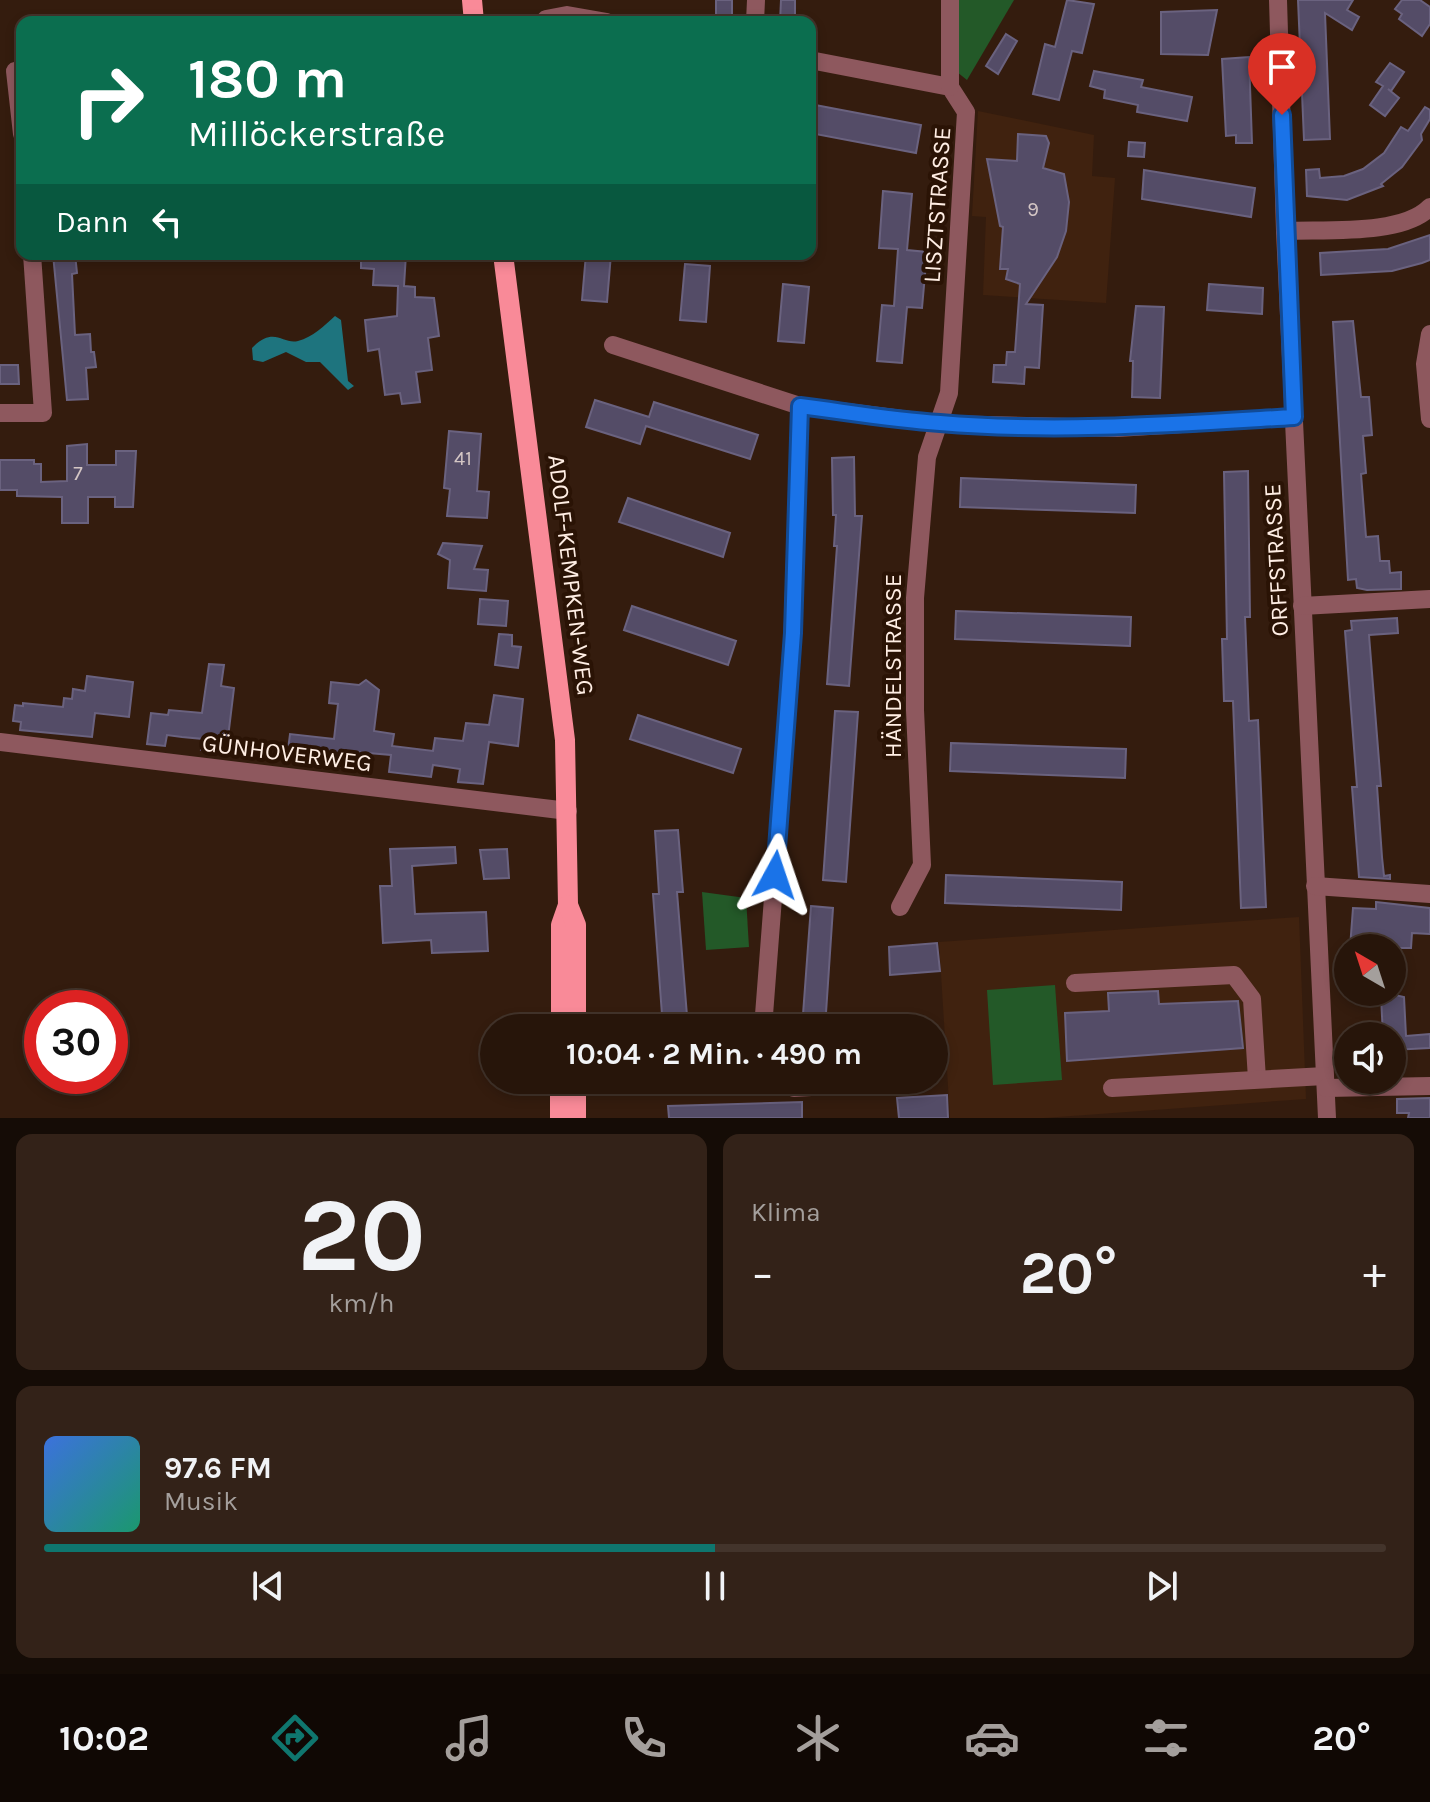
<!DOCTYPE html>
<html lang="de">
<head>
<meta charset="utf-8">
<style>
  :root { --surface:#27150a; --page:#332218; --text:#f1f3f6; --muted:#a49f9c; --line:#43342b; --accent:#0f766e }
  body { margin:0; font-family:Karla,sans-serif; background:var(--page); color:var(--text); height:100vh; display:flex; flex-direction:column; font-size:30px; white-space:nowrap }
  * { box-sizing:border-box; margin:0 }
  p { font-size:26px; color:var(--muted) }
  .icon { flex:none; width:44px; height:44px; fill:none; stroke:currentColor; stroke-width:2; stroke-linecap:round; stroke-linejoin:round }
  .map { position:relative; height:1118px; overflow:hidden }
  .panel { display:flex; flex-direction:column; gap:16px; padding:16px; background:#150c06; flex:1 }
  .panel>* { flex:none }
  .guide { position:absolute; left:16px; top:16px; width:800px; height:244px; border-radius:16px; box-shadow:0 4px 12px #0003,0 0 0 2px var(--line); background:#0b6e4f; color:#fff; overflow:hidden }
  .needle { width:52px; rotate:321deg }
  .tools { position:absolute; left:1334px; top:934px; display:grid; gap:16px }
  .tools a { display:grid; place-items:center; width:72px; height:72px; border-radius:50%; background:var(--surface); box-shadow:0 4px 12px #0003,0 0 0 2px var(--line); font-size:40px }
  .speed { position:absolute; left:24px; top:990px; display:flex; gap:16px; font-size:40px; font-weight:700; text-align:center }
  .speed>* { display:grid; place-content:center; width:104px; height:104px; border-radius:50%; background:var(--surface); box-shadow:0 4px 12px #0003,0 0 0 2px var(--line); line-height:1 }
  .speed .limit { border:12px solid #d22; background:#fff; color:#111 }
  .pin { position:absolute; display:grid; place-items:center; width:68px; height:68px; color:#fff; margin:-82px -34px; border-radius:50% 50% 50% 0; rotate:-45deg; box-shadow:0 0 8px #0007 }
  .pin .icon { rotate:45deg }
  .me { position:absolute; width:88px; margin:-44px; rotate:5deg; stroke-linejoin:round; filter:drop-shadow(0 0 6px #0008) }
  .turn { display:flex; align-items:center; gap:28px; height:168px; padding:0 40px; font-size:36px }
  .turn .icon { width:104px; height:104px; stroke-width:2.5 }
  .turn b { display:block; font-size:56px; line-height:68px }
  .then { display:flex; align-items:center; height:76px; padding:0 40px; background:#0003; gap:16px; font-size:30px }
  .big { font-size:60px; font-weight:700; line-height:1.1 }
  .panel .tile { flex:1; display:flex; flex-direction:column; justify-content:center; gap:12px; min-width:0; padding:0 28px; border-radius:16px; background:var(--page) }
  .panel .dial { align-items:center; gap:0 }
  .dial b { font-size:104px; line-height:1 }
  .song { display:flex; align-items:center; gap:24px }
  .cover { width:96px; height:96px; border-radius:12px; background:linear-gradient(135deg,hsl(220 70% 55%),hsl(160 70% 35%)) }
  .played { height:8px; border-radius:4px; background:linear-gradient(90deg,var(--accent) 50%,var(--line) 50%) }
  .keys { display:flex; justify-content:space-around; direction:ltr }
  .heat { display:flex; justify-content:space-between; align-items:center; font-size:44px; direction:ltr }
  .panel .tiles { flex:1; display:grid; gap:16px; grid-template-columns:1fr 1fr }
  .tile:last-child { grid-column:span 2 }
  .trip { position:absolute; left:480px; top:1014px; width:468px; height:80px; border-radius:40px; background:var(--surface); box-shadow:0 4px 12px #0003,0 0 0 2px var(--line); font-weight:700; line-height:80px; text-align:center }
  .dock { display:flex; height:128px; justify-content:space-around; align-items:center; background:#100804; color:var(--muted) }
  .dock .icon { width:56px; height:56px }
  .dock .on { color:var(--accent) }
  .dock b { font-size:36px; color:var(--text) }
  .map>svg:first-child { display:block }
</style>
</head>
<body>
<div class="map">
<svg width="1430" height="1118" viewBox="0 0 1430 1118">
  <rect width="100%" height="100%" fill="#341c0e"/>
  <g fill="#40220f">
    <polygon points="978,111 1094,135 1092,176 1115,178 1106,303 983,295 986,217 972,216"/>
    <polygon points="1299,917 1306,1099 1044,1118 950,1118 939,942"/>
  </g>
  <g fill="#235928">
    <polygon points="957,0 1014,0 967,80 957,72"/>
    <polygon points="702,892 746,898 749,947 706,950"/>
    <polygon points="1055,985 1062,1080 993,1085 987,990"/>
  </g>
  <path fill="#1e747e" d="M335,316l6,4 7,61 6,5 -6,4 -28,-28h-14l-20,-10 -23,10 -10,-2 -1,-12c22,-23 31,-3 46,-7 15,-4 26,-15 37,-25z"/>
  <g fill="#544c67" stroke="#6a627f" stroke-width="2">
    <rect x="716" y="0" width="16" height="22"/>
    <polygon points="781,0 795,0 795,22 780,22"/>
    <polygon points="1067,0 1094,4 1082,53 1072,51 1059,100 1033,94 1045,44 1055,47"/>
    <polygon points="1298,0 1353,0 1347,10 1359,17 1352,30 1325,13 1330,139 1304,140"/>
    <polygon points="1402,0 1420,0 1430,7 1430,24 1422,36 1399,19 1402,14 1395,9"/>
    <polygon points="1217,10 1208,55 1161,54 1161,12"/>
    <polygon points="1006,34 1017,41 998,74 986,66"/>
    <polygon points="1249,57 1252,143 1236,143 1236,135 1226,136 1222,59"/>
    <polygon points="1390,63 1404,72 1391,91 1388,89 1399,98 1385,116 1370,105 1383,86 1376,82"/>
    <polygon points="1094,71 1143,80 1141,87 1192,97 1187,121 1137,112 1138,105 1104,98 1105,90 1090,86"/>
    <polygon points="810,104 921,125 916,153 810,133"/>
    <polygon points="1425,107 1430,110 1430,119 1421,134 1422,140 1402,167 1381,184 1383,186 1347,200 1307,196 1306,170 1319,169 1320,178 1344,176 1363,169 1384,153 1401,127 1408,131"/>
    <polygon points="1018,134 1046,136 1049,143 1043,168 1064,174 1069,202 1066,231 1057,257 1026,304 1043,305 1039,368 1025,367 1024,384 993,382 994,365 1006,365 1007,352 1015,352 1020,284 1006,279 1008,269 1000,269 1003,227 1000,226 987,159 1017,161"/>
    <polygon points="1129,142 1145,143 1144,157 1128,156"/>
    <polygon points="1144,170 1255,188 1251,217 1142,199"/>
    <polygon points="883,191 912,194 907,250 927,252 922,308 907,307 902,363 877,361 882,305 894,306 898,249 879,248"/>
    <polygon points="1430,235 1430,260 1422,263 1392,271 1321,275 1320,253 1388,249"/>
    <polygon points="53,254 75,254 77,273 72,274 75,335 90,334 91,352 94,352 96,367 86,368 88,399 67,400"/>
    <polygon points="361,254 406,254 404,286 415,287 415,297 434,298 439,336 428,338 432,370 416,372 420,402 402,404 400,393 385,395 379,349 368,351 365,320 397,316 398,286 373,285 374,269 361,268"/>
    <polygon points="586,254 611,254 607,302 582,300"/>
    <polygon points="685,264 710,266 706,322 680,320"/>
    <polygon points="783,284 809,287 804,343 778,341"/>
    <polygon points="1209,284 1263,288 1262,314 1207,310"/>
    <polygon points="1136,306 1164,307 1160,398 1132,397 1133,361 1130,361"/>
    <polygon points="1353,321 1361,397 1369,397 1372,435 1363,436 1366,473 1361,474 1366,537 1378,536 1380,561 1389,561 1390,573 1401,572 1401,589 1367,590 1357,588 1356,579 1348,580 1333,322"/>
    <polygon points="0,365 18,365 19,384 0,384"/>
    <polygon points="595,400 649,417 654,402 758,435 750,459 646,426 640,444 586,427"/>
    <polygon points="449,431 481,434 477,491 489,492 487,518 447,516 450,489 444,488"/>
    <polygon points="87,444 87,465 116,465 116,451 136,451 133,507 115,507 115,497 88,497 88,523 62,523 62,497 17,496 17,490 0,490 0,460 34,460 34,464 41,464 41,482 67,481 67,446"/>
    <polygon points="854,457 855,516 862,516 849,686 827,684 837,546 834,546 836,515 833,515 832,458"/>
    <polygon points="1248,471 1250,617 1245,617 1249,721 1258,720 1266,907 1241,908 1233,701 1224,701 1222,639 1227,639 1224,472"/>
    <polygon points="961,478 1136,485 1135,513 960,507"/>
    <polygon points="628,498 730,533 723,557 619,522"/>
    <polygon points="443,543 482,546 474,569 488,570 486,591 448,588 450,560 438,554"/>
    <polygon points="480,599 508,601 506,626 478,624"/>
    <polygon points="632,606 736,641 728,665 624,630"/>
    <polygon points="956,611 1131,617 1130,646 955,639"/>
    <polygon points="1397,618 1398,633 1369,635 1381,786 1377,786 1382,857 1384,876 1390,875 1390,879 1359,877 1352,787 1357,787 1345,631 1352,630 1351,621"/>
    <polygon points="499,634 512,635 512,646 521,647 518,668 495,665"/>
    <polygon points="209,664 224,665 221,686 234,688 226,754 201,750 203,739 182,737 167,735 165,746 147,744 151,713 168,715 169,710 202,713"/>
    <polygon points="87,676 133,682 129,717 95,713 92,737 20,730 21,722 13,721 15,705 23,706 23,703 63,707 64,698 72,699 73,689 85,691"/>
    <polygon points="366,680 379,690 374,731 394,734 392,746 433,751 435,738 463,741 466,723 489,725 494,695 523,699 518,746 489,742 483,784 458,782 460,769 433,765 431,777 389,772 391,755 357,752 355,769 287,758 290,734 334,739 338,704 329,703 331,682 359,685"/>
    <polygon points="835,711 858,712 846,882 823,880"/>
    <polygon points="638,715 741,749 733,773 630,739"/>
    <polygon points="951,743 1126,749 1125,778 950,771"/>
    <polygon points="678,830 683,892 677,892 688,1028 663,1028 653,894 659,894 655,831"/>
    <polygon points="455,847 456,863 412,866 415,914 486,912 488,951 432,953 431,940 383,943 380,886 392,886 390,849"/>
    <polygon points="507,849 509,878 484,879 480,850"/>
    <polygon points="946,875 1122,882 1121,910 945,903"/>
    <polygon points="1376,902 1430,908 1430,934 1412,933 1411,948 1350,948 1353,908 1376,909"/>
    <polygon points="811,906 833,908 825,1028 802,1028"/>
    <polygon points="937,943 940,971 890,975 889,947"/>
    <polygon points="1158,991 1159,1004 1238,1001 1243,1048 1067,1061 1065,1013 1109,1011 1108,993"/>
    <polygon points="1395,995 1404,997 1406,1036 1430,1034 1430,1048 1392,1050 1392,1036 1383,1036 1381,996"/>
    <polygon points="947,1095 948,1118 899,1118 897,1098"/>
    <polygon points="1430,1098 1430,1118 1408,1118 1409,1113 1397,1113 1397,1099"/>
    <polygon points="802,1102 802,1118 669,1118 668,1106"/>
  </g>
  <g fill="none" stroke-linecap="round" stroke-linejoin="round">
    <g stroke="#8e585e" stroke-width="18">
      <polyline points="1278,0 1285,231 1327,1118"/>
      <polyline points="546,19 567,15 607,22"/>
      <polyline points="755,22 756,0"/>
      <polyline points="810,60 950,87 966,112 949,393 927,457 915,598 915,710 922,865 900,907"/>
      <polyline points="15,71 22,134"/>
      <polyline points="950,87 950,0"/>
      <path d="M1285,231c39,-2 117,5 145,-24"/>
      <polyline points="1430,334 1425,364 1430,419"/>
      <polyline points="613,345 800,406 941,424 1117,428 1294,417"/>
      <polyline points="0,413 43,413 32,254"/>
      <polyline points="1302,606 1430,599"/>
      <polyline points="0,742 568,811"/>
      <polyline points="1315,886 1430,894"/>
      <polyline points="1075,983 1234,975 1252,999 1257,1079"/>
      <polyline points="763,1028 792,651 800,406"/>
      <polyline points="776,1080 794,1088 880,1083"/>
      <polyline points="1112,1088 1325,1076"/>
      <polyline points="1326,1088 1430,1086"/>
    </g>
    <g stroke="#f98a98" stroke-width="20">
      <polyline points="472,0 474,22"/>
      <polyline points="503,254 565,740 568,905 561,925 561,1028"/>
      <polyline points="568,905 576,925 576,1028"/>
      <polyline points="560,1118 560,1080"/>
      <polyline points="576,1118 576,1080"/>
    </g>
  </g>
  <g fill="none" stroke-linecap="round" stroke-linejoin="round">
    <g stroke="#114b97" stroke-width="20">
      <path id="route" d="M775,875l18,-242 7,-227c47,6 93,14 140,17 118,10 236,1 354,-6l-12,-302"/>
    </g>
    <use href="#route" stroke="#1a73e8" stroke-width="14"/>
  </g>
  <g text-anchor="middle" stroke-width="8" stroke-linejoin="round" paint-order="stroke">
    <g font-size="20" fill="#d4c6c5">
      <text x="1033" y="216">9</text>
      <text x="463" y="465">41</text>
      <text x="78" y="480">7</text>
    </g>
    <g font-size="24" fill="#ffeee4" stroke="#2a1305">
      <text transform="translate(937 205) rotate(-86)" y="8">LISZTSTRASSE</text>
      <text transform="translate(1276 560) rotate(-93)" y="8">ORFFSTRASSE</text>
      <text transform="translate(571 575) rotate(83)" y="8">ADOLF-KEMPKEN-WEG</text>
      <text transform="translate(893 666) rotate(-90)" y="8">HÄNDELSTRASSE</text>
      <text transform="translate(287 753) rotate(7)" y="8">GÜNHOVERWEG</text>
    </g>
  </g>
</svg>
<div class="tools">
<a><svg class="needle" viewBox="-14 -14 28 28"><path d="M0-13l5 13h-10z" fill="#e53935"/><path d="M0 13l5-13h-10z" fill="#a49f9c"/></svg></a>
<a><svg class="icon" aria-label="sound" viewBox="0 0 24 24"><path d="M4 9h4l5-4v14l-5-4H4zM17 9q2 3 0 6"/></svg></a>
</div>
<div class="speed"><div class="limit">30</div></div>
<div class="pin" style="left:1282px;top:115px;background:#d93025"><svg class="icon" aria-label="arrive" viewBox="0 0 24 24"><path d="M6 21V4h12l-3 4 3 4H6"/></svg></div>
<svg class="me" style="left:775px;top:875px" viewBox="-20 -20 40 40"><path d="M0-17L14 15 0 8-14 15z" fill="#1a73e8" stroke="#fff" stroke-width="4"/></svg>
<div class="trip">10:04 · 2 Min. · 490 m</div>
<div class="guide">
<div class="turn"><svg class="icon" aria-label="right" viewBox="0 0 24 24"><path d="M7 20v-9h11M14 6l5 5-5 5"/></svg><div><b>180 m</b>Millöckerstraße</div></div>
<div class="then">Dann<svg class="icon" aria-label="left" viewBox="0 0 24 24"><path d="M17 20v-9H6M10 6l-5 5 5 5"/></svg></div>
</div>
</div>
<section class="panel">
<div class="tiles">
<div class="tile dial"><b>20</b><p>km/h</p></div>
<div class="tile"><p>Klima</p>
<div class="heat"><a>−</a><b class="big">20°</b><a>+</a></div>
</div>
<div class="tile">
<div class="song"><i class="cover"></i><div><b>97.6 FM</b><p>Musik</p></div></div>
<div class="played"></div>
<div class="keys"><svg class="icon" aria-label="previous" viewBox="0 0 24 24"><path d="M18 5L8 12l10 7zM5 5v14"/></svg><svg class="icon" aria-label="pause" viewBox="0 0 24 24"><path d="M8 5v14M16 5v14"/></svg><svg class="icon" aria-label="next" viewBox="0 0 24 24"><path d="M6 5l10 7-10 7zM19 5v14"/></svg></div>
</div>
</div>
</section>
<nav class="dock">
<b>10:02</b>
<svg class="icon on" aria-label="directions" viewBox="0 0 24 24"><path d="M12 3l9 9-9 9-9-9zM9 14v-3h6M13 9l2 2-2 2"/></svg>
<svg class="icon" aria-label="music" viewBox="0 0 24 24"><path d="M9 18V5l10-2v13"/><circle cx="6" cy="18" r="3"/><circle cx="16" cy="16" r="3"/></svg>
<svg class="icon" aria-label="phone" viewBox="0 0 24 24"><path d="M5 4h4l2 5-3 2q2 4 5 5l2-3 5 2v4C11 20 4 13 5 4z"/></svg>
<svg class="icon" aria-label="climate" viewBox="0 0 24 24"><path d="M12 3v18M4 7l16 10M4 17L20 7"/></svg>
<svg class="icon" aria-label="car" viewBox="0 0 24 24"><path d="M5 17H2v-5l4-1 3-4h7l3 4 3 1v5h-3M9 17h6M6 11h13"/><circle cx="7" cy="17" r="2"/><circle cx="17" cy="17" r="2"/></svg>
<svg class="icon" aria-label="filters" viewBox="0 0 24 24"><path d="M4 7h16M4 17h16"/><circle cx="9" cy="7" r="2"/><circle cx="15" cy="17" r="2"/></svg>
<b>20°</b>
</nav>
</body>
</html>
